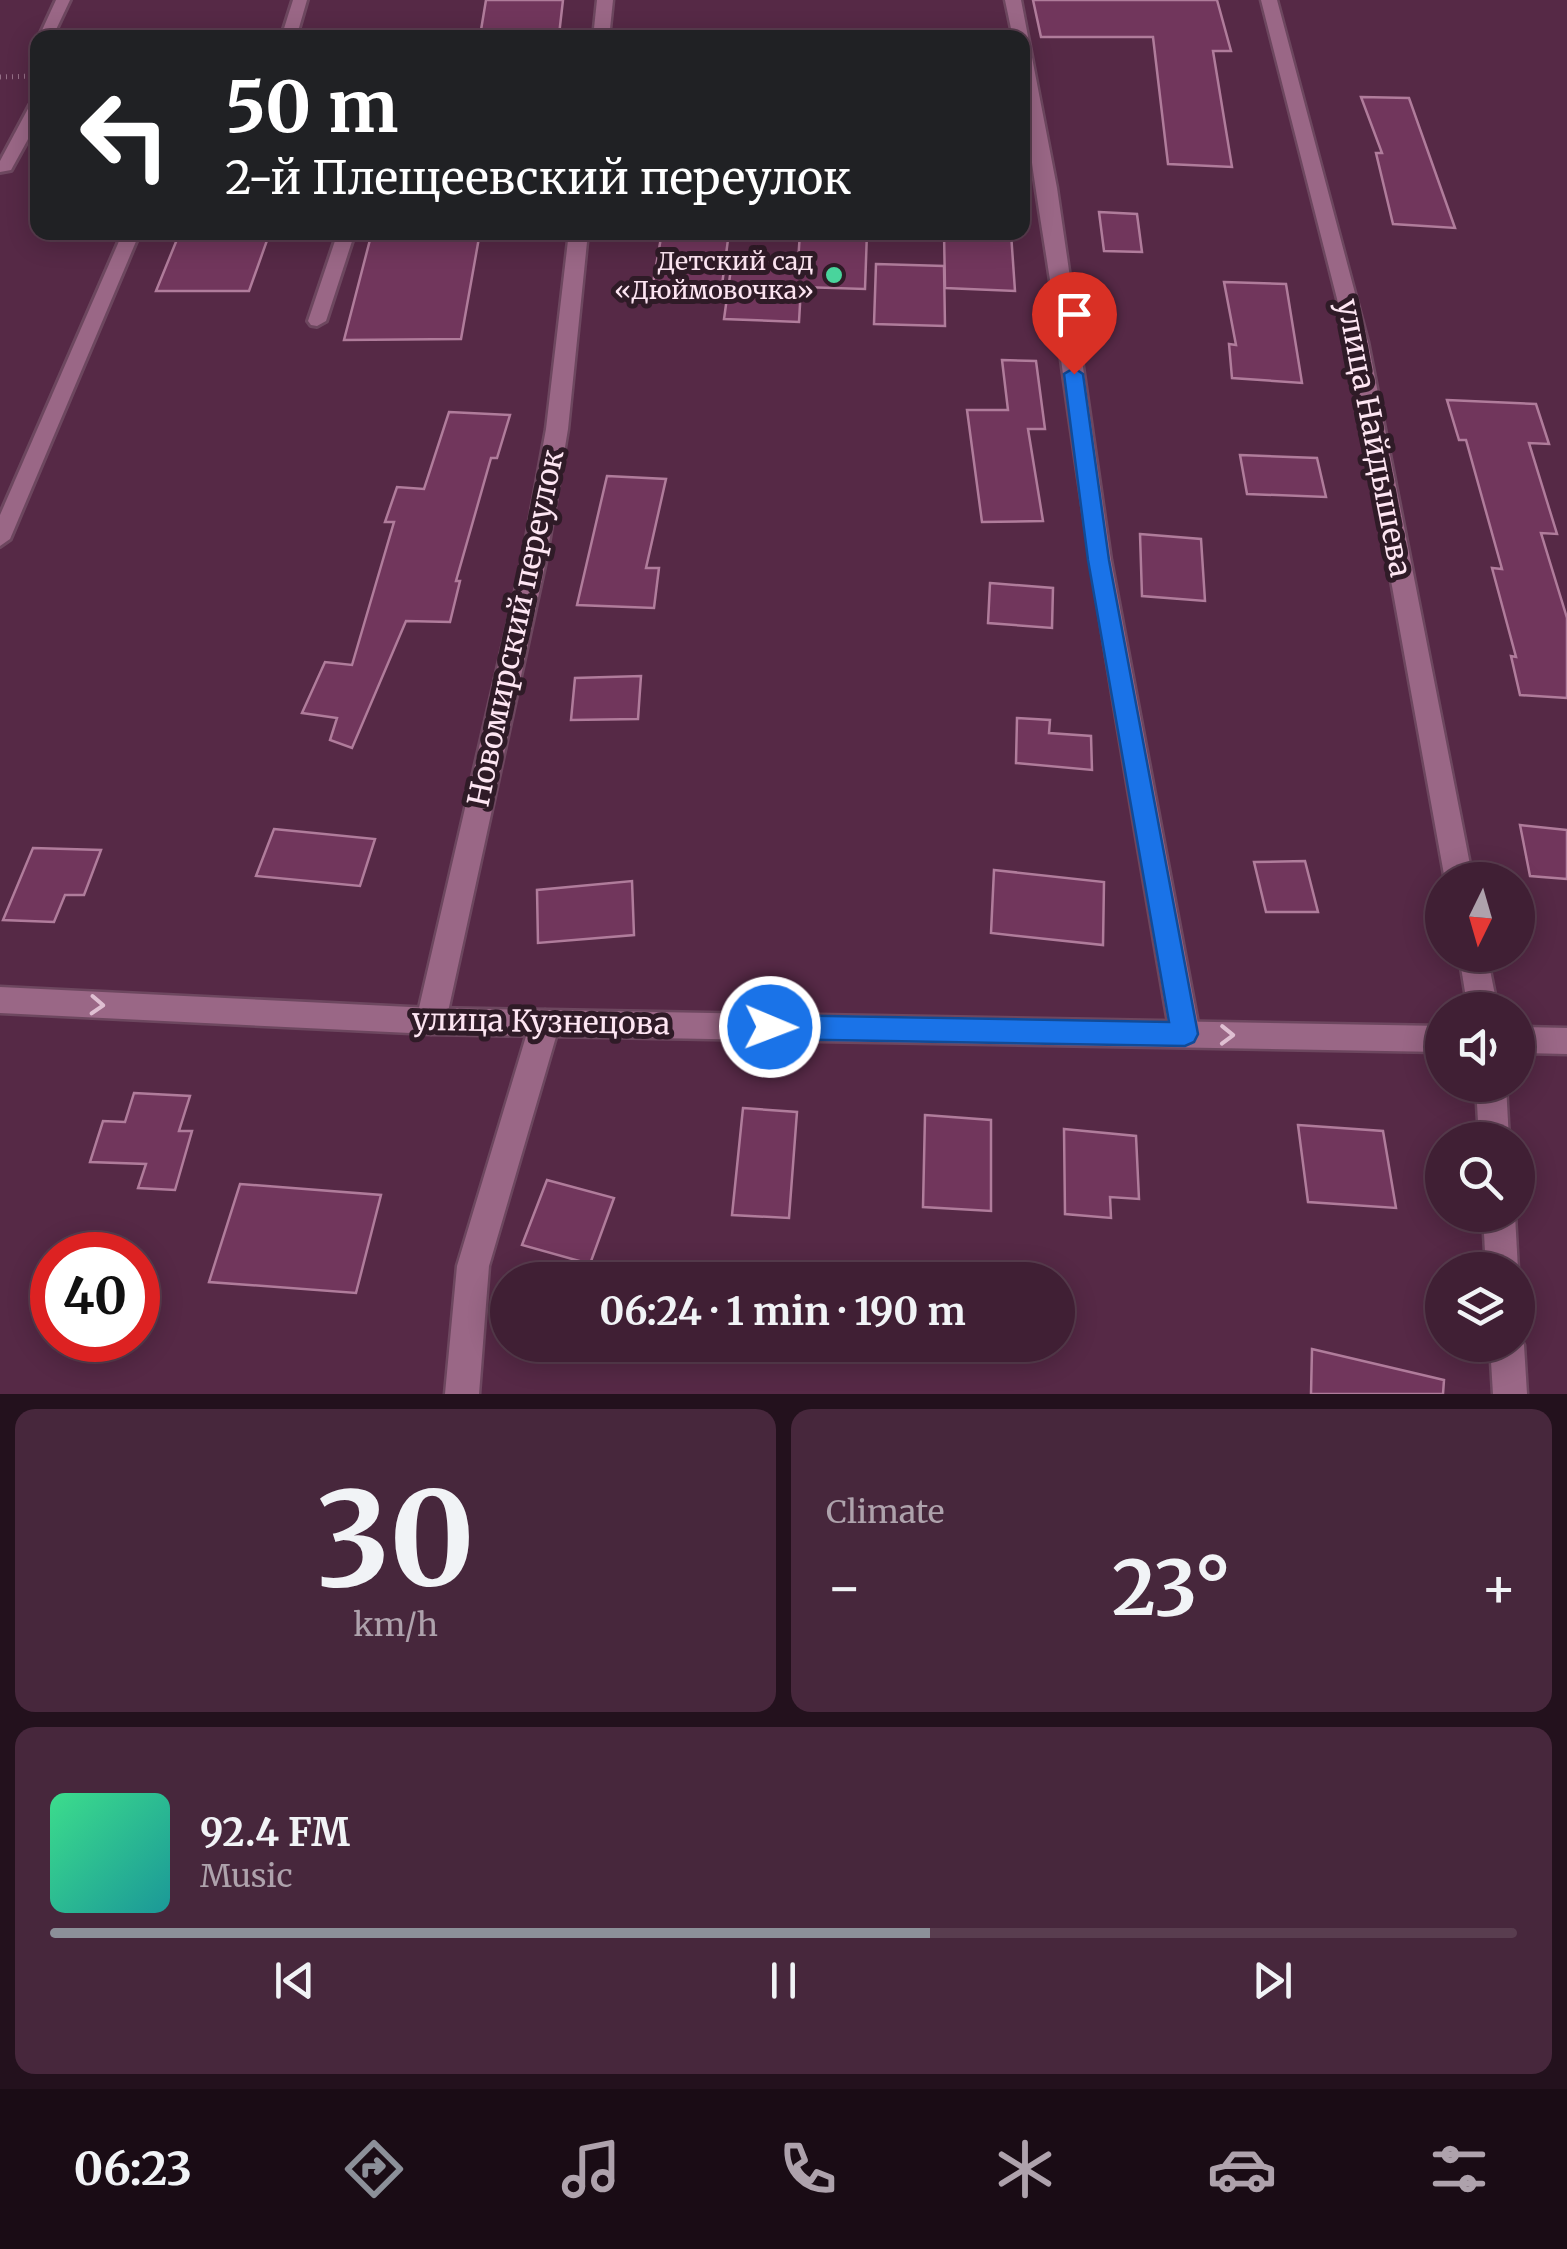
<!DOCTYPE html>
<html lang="en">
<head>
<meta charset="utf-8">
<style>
  :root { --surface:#401f34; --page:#47273c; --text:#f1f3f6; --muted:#aea2ac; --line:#593d4f; --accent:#8c9099 }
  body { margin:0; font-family:Merriweather,serif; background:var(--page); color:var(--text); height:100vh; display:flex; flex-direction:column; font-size:38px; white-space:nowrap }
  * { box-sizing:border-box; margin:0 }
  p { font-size:32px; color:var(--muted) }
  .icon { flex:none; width:55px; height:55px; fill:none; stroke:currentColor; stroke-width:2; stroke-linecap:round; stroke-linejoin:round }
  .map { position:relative; height:1394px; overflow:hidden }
  .side { display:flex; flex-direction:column; gap:15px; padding:15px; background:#23111d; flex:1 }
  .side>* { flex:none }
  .guide { position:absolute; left:30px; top:30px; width:1000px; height:210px; border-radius:20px; box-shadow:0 5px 25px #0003,0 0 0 2px var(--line); background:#202124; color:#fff; overflow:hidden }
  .needle { width:65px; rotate:185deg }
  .tools { position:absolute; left:1425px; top:862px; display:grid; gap:20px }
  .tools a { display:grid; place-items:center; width:110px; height:110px; border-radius:50%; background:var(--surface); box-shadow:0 5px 25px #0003,0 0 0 2px var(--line); font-size:50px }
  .speed { position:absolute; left:30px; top:1232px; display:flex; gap:20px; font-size:50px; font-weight:700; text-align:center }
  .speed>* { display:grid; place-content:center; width:130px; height:130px; border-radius:50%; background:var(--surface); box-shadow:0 5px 25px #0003,0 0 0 2px var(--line); line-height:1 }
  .speed .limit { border:15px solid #d22; background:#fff; color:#111 }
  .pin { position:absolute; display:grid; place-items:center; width:85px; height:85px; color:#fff; margin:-102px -42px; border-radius:50% 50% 50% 0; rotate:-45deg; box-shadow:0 0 10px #0007 }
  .pin .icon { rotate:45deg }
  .me { position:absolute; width:110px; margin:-55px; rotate:91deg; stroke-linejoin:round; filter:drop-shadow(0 0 8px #0008) }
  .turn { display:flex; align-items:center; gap:35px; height:210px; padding:0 30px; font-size:45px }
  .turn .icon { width:130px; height:130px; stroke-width:2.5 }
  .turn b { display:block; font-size:70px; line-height:85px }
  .big { font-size:75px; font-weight:700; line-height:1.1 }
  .side .tile { flex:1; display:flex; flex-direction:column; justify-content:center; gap:15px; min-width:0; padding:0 35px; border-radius:20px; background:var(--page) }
  .side .dial { align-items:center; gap:0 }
  .dial b { font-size:130px; line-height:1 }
  .song { display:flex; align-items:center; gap:30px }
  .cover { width:120px; height:120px; border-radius:15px; background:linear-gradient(135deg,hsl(150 70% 55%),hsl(180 70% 35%)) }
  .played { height:10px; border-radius:5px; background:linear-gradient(90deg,var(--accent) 60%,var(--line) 60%) }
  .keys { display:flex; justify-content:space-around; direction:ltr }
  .heat { display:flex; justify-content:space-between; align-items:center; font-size:55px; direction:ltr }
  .side .tiles { flex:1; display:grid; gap:15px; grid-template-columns:1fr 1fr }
  .tile:last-child { grid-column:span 2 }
  .trip { position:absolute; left:490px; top:1262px; width:585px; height:100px; border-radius:50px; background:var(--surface); box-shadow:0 5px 25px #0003,0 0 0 2px var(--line); font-weight:700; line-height:100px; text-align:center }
  .tabs { display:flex; height:160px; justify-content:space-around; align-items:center; background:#1a0c15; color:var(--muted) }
  .tabs .icon { width:70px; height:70px }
  .tabs .on { color:var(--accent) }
  .tabs b { font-size:45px; color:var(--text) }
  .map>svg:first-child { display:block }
</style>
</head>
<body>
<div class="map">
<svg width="1567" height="1394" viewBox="0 0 1567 1394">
  <rect width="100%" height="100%" fill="#562946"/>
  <g fill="#71365c" stroke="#b07c9b" stroke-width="2.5">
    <polygon points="486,0 563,0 559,35 480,36"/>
    <polygon points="1033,0 1217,0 1231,51 1213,51 1232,167 1168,164 1153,37 1041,37"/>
    <polygon points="1361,97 1409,98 1455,228 1393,224 1376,153 1382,153"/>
    <polygon points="1099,212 1137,214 1142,252 1104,251"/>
    <polygon points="180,232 270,232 249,291 156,291"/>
    <polygon points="372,232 480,232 461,339 344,340"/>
    <polygon points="662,232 729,232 722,285 653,283"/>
    <polygon points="800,232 867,232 865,289 801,287 799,322 724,319 732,261 798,263"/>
    <polygon points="944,232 1011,233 1015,291 945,288"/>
    <polygon points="876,264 944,266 945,326 874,324"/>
    <polygon points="1224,282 1286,284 1302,383 1232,378 1229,344 1236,345"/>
    <polygon points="1002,360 1036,361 1045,429 1028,429 1043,521 982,522 967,410 1008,410"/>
    <polygon points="1447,400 1536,404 1549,444 1529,443 1557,534 1541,533 1567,618 1567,698 1520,695 1511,656 1516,657 1492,568 1502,569 1466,440 1459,440"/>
    <polygon points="449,412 510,415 497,458 491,458 456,581 460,581 450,622 406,621 352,748 330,740 337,718 302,713 325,662 352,665 394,522 385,522 397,487 424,489"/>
    <polygon points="1240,455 1317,458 1326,497 1247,494"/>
    <polygon points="607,476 666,479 646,568 659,568 654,608 577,605"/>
    <polygon points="1140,534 1201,539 1205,601 1142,596"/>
    <polygon points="990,583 1053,588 1052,628 988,623"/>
    <polygon points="641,676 638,719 571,720 575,678"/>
    <polygon points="1017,718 1050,720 1049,733 1091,736 1092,770 1016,763"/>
    <polygon points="1520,825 1567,830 1567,879 1530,876"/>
    <polygon points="274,829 375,839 360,886 256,876"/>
    <polygon points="33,848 101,850 84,895 65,895 54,922 3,920"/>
    <polygon points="1305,861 1318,912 1266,912 1254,862"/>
    <polygon points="994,870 1104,882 1103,945 991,933"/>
    <polygon points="632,881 634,935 538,943 537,890"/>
    <polygon points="134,1093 190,1096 179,1131 192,1131 175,1190 138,1188 146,1164 90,1162 103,1121 125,1122"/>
    <polygon points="743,1108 797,1112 789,1218 732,1215"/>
    <polygon points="925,1115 991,1120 991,1211 923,1207"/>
    <polygon points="1298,1125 1383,1131 1396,1208 1308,1202"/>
    <polygon points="1064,1129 1136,1136 1139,1199 1110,1197 1111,1218 1065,1214"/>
    <polygon points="547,1180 614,1198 590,1264 522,1245"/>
    <polygon points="240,1184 381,1195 356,1293 209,1282"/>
    <polygon points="1312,1349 1444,1380 1443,1394 1311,1394"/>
  </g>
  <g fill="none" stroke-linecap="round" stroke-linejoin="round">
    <g stroke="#6d475f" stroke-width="6">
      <g id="service">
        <polygon points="56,0 70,0 52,38 38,39"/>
        <polygon points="293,0 307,0 296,38 281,38"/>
        <polygon points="38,100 38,121 11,170 0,172 0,161 30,105"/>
        <polygon points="123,232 140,232 10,539 0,546 0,515"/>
        <polygon points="338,232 355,232 326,321 317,326 311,325 308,321"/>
      </g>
    </g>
    <g stroke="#6d475f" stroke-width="5">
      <g id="minor">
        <polygon points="597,0 613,0 609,38 593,38"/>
        <path d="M1005,0h16l36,188 54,372 89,474 -5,9 -10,4 -10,-4 -5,-9c-41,-237 -82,-473 -114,-711 -12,-95 -34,-190 -34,-285h-9z"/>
        <polygon points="1261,0 1277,0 1368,342 1473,880 1445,880 1348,342"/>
        <polygon points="569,232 588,232 568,429 546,561 446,1021 441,1030 431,1034 421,1030 416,1021 522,561 546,429"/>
        <polygon points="1459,955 1487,955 1498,1010 1468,1010"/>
        <polygon points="545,1010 555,1014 560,1023 489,1266 479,1394 445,1394 457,1266 530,1023 535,1014"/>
        <polygon points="1476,1085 1506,1085 1509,1140 1479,1140"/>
        <polygon points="1483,1215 1515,1215 1518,1270 1518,1272 1486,1270"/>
        <polygon points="1518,1333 1524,1345 1527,1394 1493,1394 1490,1345 1518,1345"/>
      </g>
    </g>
    <g stroke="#6d475f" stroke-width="5">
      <g id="tertiary">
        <polygon points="0,987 431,1008 1442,1026 1442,1052 431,1034 0,1013"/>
        <polygon points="1518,1027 1567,1028 1567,1054 1518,1053"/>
      </g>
    </g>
    <polyline stroke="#967188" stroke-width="5" stroke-dasharray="1 5" stroke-linecap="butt" points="0,77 38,76"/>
    <use href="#service" fill="#9a6786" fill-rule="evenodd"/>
    <use href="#minor" fill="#9a6786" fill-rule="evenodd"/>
    <use href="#tertiary" fill="#9a6786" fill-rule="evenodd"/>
  </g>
  <defs><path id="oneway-chevron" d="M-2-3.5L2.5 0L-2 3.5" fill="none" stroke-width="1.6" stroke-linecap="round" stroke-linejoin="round" transform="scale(2.5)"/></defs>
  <g stroke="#dfbfd2">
    <use href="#oneway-chevron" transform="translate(97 1005) rotate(3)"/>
    <use href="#oneway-chevron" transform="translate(1227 1035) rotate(1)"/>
  </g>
  <polygon fill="#1a73e8" stroke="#114b97" stroke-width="2.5" points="1074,368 1083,374 1109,560 1198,1034 1194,1042 1185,1046 770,1039 761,1035 757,1027 761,1018 770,1015 1169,1022 1088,560 1064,374"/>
  <circle fill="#49d49c" stroke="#2f1b27" stroke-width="4" cx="834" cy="275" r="10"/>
  <g text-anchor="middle" stroke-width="10" stroke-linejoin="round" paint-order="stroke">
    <g font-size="25" fill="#fde5f2" stroke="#2f1b27" text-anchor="end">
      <text x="814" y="270">Детский сад<tspan x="814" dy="29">«Дюймовочка»</tspan></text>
    </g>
    <g font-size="30" fill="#fde5f2" stroke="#2f1b27">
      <text transform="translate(1374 438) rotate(79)" y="10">улица Найдышева</text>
      <text transform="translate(516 628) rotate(-78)" y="10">Новомирский переулок</text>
      <text transform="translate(541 1022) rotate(1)" y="10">улица Кузнецова</text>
    </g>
  </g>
</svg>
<div class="tools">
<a><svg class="needle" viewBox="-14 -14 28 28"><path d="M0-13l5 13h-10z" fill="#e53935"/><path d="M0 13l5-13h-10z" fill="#aea2ac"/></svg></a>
<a><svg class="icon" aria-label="sound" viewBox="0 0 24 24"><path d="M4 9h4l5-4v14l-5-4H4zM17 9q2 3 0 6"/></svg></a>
<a><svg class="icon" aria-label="search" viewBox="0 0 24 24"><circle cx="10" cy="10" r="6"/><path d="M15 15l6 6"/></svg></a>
<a><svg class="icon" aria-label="layers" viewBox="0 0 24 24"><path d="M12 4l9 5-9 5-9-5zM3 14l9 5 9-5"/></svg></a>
</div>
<div class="speed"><div class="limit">40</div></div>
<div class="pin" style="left:1074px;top:374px;background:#d93025"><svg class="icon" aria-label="arrive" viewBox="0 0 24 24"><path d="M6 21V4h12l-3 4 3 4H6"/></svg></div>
<svg class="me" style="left:770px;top:1027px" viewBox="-20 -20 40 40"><circle r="17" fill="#1a73e8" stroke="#fff" stroke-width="3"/><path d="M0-11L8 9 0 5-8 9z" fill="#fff"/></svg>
<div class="trip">06:24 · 1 min · 190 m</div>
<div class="guide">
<div class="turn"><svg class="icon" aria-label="left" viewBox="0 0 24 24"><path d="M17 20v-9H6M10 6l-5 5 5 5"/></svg><div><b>50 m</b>2-й Плещеевский переулок</div></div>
</div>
</div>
<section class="side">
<div class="tiles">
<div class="tile dial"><b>30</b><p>km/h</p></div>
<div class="tile"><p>Climate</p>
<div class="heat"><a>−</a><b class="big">23°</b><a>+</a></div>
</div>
<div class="tile">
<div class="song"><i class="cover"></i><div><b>92.4 FM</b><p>Music</p></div></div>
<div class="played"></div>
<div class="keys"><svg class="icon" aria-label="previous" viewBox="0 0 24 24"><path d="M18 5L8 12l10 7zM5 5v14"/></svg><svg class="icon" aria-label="pause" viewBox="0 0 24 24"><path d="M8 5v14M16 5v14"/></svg><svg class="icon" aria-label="next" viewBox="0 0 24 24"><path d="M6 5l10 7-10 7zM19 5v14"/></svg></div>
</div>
</div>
</section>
<nav class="tabs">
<b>06:23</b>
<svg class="icon on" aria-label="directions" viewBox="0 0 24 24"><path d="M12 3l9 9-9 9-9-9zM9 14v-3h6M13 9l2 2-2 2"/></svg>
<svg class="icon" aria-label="music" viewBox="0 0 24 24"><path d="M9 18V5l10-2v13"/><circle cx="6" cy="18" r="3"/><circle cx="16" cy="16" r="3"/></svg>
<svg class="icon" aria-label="phone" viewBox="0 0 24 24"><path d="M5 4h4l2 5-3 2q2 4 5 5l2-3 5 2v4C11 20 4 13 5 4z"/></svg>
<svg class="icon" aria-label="climate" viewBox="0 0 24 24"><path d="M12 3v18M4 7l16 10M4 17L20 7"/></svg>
<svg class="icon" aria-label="car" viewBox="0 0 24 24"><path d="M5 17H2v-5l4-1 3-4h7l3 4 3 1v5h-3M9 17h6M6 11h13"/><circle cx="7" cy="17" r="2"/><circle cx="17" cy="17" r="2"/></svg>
<svg class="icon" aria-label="filters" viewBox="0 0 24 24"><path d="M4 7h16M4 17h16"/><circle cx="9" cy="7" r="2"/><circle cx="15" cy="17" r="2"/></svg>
</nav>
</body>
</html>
